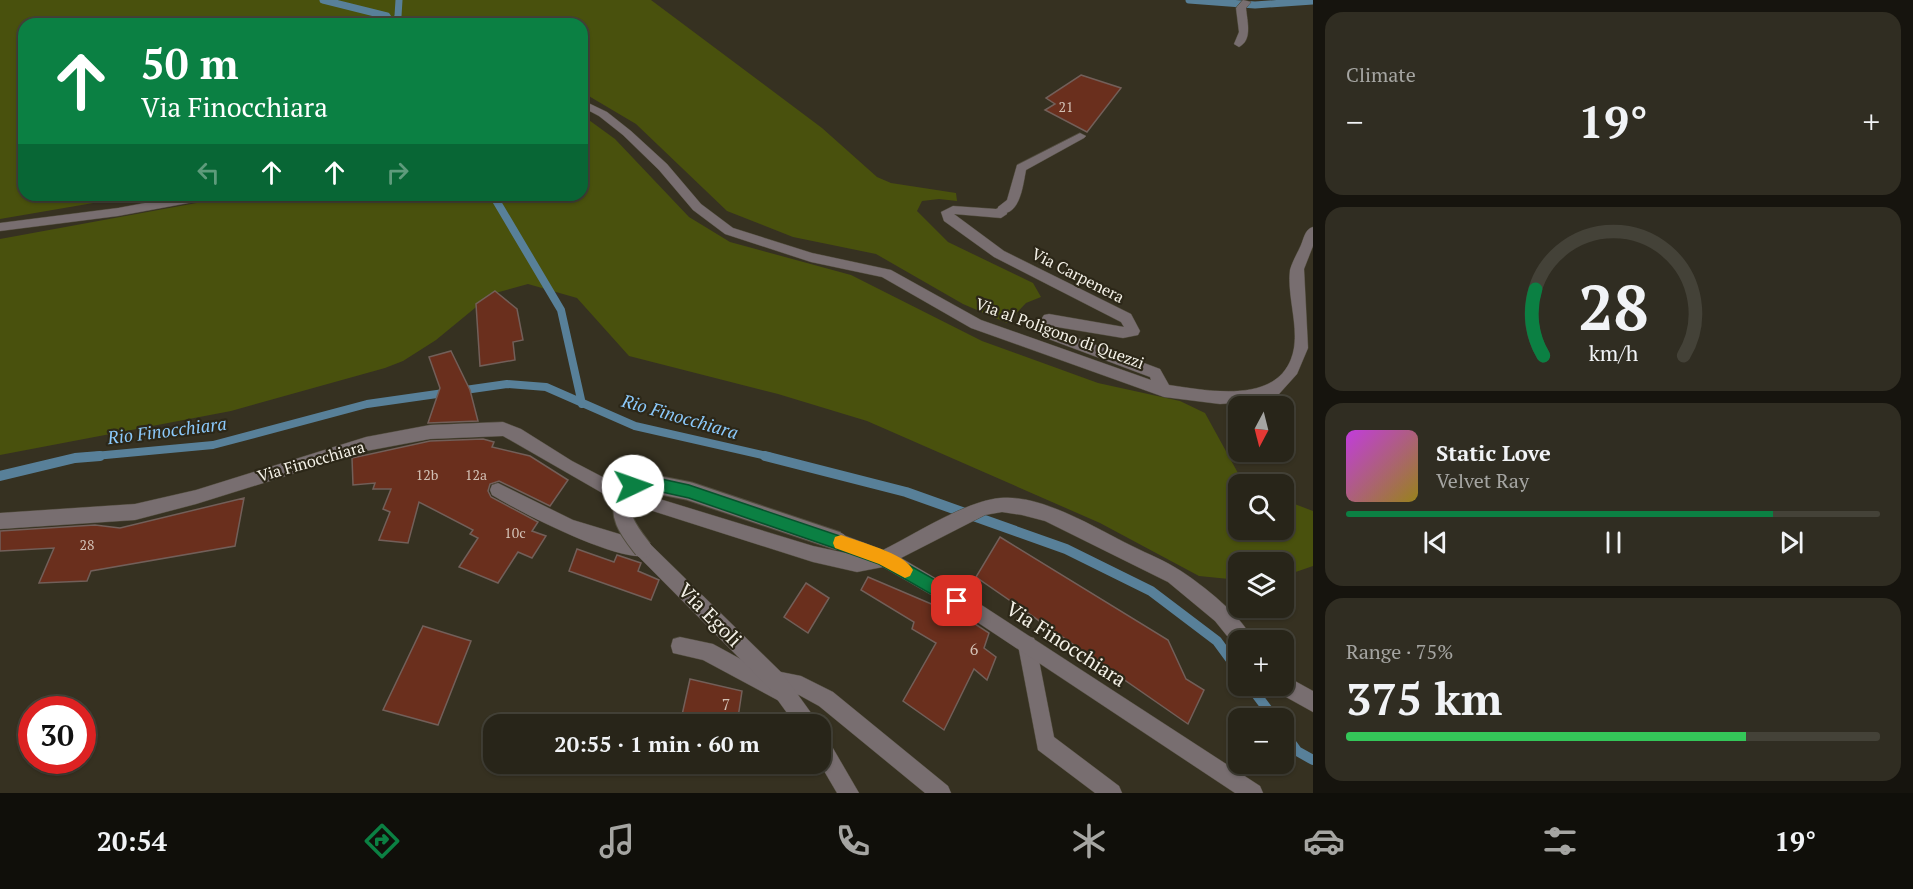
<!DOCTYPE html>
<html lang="en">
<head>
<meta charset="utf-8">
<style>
  :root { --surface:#282519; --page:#302d22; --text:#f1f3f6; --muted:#a5a5a2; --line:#444238; --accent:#0b8043 }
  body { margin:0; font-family:"PT Serif",serif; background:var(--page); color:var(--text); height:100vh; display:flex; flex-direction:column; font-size:22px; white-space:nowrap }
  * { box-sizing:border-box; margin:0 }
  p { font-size:20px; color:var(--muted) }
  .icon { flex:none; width:33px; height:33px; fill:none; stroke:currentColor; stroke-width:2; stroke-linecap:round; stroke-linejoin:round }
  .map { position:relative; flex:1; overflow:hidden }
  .panel { display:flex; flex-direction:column; gap:12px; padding:12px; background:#16140e; width:600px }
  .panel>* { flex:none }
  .banner { position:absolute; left:18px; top:18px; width:570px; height:183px; border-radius:18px; box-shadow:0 2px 4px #0004,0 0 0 2px var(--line); background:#0b8043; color:#fff; overflow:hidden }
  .needle { width:39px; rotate:187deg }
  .tools { position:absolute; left:1228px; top:396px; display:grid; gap:12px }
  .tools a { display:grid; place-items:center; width:66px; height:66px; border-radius:12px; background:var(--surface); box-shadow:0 2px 4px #0004,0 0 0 2px var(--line); font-size:30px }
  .speed { position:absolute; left:18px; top:696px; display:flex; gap:12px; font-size:30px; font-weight:700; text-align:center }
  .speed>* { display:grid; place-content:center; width:78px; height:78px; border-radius:50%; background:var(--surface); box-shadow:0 2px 4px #0004,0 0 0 2px var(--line); line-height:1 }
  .speed .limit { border:9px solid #d22; background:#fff; color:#111 }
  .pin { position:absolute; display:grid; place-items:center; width:51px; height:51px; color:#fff; margin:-26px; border-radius:12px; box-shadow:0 3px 9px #0006 }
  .me { position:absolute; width:66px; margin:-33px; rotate:87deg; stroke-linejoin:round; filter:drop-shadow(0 0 4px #0008) }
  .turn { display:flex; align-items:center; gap:21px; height:126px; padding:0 24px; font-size:27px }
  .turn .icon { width:78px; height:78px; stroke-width:2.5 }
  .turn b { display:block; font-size:42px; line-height:51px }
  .lanes { display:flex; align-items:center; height:57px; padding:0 24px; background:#0003; justify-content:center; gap:30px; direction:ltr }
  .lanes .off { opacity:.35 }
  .big { font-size:45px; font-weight:800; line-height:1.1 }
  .panel .card { flex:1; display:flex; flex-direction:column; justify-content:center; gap:9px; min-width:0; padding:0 21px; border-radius:18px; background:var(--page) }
  .panel .dial { align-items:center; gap:0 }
  .dial svg { height:156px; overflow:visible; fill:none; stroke:var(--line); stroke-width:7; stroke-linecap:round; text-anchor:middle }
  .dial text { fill:var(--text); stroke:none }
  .song { display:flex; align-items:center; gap:18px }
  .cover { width:72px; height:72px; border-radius:9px; background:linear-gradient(135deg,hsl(290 70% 55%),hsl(50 70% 35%)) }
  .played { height:6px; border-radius:3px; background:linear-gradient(90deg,var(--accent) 80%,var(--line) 80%) }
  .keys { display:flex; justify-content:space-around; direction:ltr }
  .heat { display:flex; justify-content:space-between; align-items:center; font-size:33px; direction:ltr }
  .charge { height:9px; border-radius:4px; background:linear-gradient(90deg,#34c759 75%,var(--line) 0) }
  .trip { position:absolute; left:483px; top:714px; width:348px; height:60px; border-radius:18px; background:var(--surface); box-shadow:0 2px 4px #0004,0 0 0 2px var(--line); font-weight:800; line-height:60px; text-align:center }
  .tabs { display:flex; height:96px; justify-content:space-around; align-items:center; background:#100f0a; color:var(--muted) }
  .tabs .icon { width:42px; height:42px }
  .tabs .current { color:var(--accent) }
  .tabs b { font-size:27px; color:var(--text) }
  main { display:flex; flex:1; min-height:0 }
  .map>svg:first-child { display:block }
</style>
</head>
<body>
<main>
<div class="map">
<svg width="1313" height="793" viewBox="0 0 1313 793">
  <rect width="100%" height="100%" fill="#363121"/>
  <g fill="#49510d">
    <polygon points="0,0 651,0 822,128 877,177 891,183 956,193 957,201 939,199 922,201 917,211 948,242 1033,283 1041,297 1026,303 1007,323 963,304 876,254 793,237 727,211 636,124 582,92 582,24 417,24 411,21 380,24 24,24 24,195 140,195 0,219"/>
    <polygon points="582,115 615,139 689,217 730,242 851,275 982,341 1098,383 1180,401 1205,413 1244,484 1239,484 1239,530 1284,530 1284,500 1313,511 1313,566 1284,576 1284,562 1239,562 1239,580 1199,576 1100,523 867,421 778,394 629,356 577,298 528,284 492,294 436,340 403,361 385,368 231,411 0,455 0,239 240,195 582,195"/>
  </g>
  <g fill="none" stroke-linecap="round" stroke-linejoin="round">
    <g stroke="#588099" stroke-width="7">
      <polyline points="323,0 387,16 392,24"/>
      <polyline points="1189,0 1255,5 1313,1"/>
      <polyline points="394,24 398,16 399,0"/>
      <polyline points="493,195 495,199"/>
    </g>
    <g stroke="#588099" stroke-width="8">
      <polyline points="494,197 561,310 582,404"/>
      <polyline points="84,457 213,445 367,404 507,384 546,387 635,426 771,457"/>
    </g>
    <g stroke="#588099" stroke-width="10">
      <polyline points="765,456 906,492 1066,549 1151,591 1217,641 1239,671"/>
      <polyline points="0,476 75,458 100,456"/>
      <polyline points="1250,686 1274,718"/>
      <polyline points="1284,733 1297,751 1313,760"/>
    </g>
  </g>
  <g fill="#6a2f1d" stroke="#725f59" stroke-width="1.5">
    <polygon points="1081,75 1121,88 1087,132 1045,110 1055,104 1046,98"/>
    <polygon points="495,291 517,309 523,340 513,342 515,360 480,366 476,304"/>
    <polygon points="451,351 470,390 478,421 428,423 440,388 429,357"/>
    <polygon points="483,439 494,442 492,447 530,456 568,480 550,506 499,481 490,484 488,491 491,497 538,522 532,531 546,536 532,558 518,552 498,583 459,567 478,538 470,534 473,530 419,502 408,543 379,540 390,512 383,509 391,489 373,489 375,483 353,485 352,458 430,441"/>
    <polygon points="244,498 235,546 91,571 87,581 39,583 54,548 0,551 0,531 95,525 120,528"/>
    <polygon points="1000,537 1168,640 1186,679 1204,690 1188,724 976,577"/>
    <polygon points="577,549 614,562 617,555 641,563 638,571 659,580 651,600 569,571"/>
    <polygon points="868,577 969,620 989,633 984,648 996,657 987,680 974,669 944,730 903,701 936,643 912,629 914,622 861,590"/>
    <polygon points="806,583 829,598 808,633 784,617"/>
    <polygon points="423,626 471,641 438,725 383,710"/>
    <polygon points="690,679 742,691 737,724 680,724"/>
  </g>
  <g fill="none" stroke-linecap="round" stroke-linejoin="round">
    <g stroke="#514c3d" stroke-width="1">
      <g id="service">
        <path d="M1080,133l6,3 -2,2 -58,32c-3,15 -6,48 -28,43v-6l9,-7 10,-35z"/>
        <polygon points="1027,636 1034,638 1036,645 1054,737 1119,786 1122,793 1095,793 1038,750 1018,645 1020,638"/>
        <polygon points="680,637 713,644 790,686 793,693 790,700 783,703 703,660 673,653 671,646 673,639"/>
      </g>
    </g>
    <g stroke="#514c3d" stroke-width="1">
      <g id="pedestrian">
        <path d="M1243,0l8,2 -5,6c1,13 7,32 -7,39l-5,-3 5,-12 -3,-24z"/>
        <path d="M498,483l75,37 76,23 3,6 -3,6c-27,10 -131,-44 -157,-60l-2,-5 2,-5z"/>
        <polygon points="776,671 801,676 833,692 948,786 951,793 925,793 819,706 799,695 769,688 766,681 769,674"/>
      </g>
    </g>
    <g stroke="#514c3d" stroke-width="1">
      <g id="minor">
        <path d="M582,100l25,12 24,19 36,33 34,40 32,24 79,25 79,17 90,50 170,60 -1,-3 -104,-39 -10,-11 8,-12 5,-1 75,13 -3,-5 -127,-65 -50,-36 -3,-9 12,-6 43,3 6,-3 4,1 1,7 -6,4 -47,-4 50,37 127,63 9,17 -2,4 -15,3 -72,-12 5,4 104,39 9,16c41,6 115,21 125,-37 4,-25 -7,-53 -4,-78 2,-8 8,-18 11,-25 3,-7 4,-16 12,-18v19l-9,23 4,79 -11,26 -18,20 -30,8 -29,2 -56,-7 -193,-69 -89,-51 -71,-15 -86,-28 -32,-24 -34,-40 -36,-35 -24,-19 -17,-9z"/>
        <polygon points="188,195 216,195 210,199 118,216 0,231 0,223 118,208"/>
        <polygon points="503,422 521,429 572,461 616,484 618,489 616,494 610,496 604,494 503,436 430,439 366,451 196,504 135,520 0,529 0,513 135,504 196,490 366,437 430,425"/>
        <path d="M640,493l173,53 42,9 -23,-8 -3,-6 3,-6 6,-2 45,17c32,-16 83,-49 117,-52 42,-4 95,30 132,48 16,8 34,15 49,25 20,13 64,47 71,69h-13v8l-3,-1 -21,-26 -47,-39 -123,-61 -23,-6 -20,-3 -17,3 -84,43 82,48 277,180 3,7h-28l-264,-175 -88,-51 -26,5 -44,-10 -179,-57 -2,-5 2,-5z"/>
        <polygon points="643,541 649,543 783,674 814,717 817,724 795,724 769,688 637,555 634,549 637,543"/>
        <polygon points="1284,675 1313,691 1313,712 1277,692 1275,686 1284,686"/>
        <polygon points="820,735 827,738 859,793 837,793 820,764"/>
      </g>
    </g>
    <use href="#service" fill="#786e70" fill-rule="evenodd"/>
    <use href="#pedestrian" fill="#786e70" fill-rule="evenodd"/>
    <use href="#minor" fill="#786e70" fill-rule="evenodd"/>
    <g stroke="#514c3d" stroke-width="20" stroke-linecap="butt">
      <path id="minor-bridge" d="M643,549c-14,-18 -27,-33 -18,-57l18,-10 46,9 149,50"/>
    </g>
    <use href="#minor-bridge" stroke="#786e70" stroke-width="18"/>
  </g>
  <polygon fill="#0b8043" stroke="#07532c" stroke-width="1.5" points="643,475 689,485 884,551 962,595 965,601 962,606 957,609 879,564 837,549 689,498 644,488 633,493 627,491 625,486 627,481"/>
  <path fill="#f59e0b" d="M841,535c18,7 64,18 72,35l-3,6 -5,2 -26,-14 -44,-16 -2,-5 2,-6z"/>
  <g text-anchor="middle" stroke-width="4.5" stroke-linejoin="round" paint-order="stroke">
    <g font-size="14" fill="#d2c0b4">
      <text x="1066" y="112">21</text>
      <text x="427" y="480">12b</text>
      <text x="476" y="480">12a</text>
      <text x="515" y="538">10c</text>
      <text x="87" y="550">28</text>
    </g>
    <g font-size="16" fill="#f4f1e7" stroke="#2c2718">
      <text transform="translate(1078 275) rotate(27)" y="6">Via Carpenera</text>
      <text transform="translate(1060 333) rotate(20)" y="6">Via al Poligono di Quezzi</text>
      <text transform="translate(311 461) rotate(-16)" y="6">Via Finocchiara</text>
    </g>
    <g font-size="16" fill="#d2c0b4">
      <text x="974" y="655">6</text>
      <text x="726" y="710">7</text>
    </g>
    <g font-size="18" font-style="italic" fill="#8bc9fb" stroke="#2c2718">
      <text transform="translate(680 417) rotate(16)" y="6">Rio Finocchiara</text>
      <text transform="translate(167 431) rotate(-7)" y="6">Rio Finocchiara</text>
    </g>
    <g font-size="20" fill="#f4f1e7" stroke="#2c2718">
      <text transform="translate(710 615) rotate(45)" y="7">Via Egoli</text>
      <text transform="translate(1066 644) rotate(33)" y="7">Via Finocchiara</text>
    </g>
  </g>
</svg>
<div class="tools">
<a><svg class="needle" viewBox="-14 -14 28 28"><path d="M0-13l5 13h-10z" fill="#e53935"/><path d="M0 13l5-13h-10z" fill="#a5a5a2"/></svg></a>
<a><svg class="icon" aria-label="search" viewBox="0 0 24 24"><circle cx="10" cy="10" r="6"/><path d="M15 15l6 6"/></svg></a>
<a><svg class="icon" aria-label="layers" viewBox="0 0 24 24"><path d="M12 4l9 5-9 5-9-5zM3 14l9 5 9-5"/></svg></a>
<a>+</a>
<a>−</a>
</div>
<div class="speed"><div class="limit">30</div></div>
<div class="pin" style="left:957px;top:601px;background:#d93025"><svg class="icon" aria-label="arrive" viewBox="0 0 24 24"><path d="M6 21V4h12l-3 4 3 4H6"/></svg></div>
<svg class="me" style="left:633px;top:486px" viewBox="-20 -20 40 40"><circle r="19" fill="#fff"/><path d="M0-13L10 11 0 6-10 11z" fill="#0b8043"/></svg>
<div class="trip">20:55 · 1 min · 60 m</div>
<div class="banner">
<div class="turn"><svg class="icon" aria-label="ahead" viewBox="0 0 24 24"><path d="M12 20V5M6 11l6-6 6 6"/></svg><div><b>50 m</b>Via Finocchiara</div></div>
<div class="lanes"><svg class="icon off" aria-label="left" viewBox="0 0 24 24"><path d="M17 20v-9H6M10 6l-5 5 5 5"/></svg><svg class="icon" aria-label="ahead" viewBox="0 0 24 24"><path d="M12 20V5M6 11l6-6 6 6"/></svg><svg class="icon" aria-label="ahead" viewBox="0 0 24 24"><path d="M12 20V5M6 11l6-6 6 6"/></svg><svg class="icon off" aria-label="right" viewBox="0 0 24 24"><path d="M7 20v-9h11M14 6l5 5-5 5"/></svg></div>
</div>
</div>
<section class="panel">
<div class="card"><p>Climate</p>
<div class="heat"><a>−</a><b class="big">19°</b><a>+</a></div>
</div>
<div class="card dial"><svg viewBox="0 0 100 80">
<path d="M14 69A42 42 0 1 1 86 69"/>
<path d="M14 69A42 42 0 0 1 10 35" stroke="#0b8043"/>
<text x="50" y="56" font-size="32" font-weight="700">28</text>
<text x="50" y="72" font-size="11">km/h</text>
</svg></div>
<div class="card">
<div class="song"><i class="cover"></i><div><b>Static Love</b><p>Velvet Ray</p></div></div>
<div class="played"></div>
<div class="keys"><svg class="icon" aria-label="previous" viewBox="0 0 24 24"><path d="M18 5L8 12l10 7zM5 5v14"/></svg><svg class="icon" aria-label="pause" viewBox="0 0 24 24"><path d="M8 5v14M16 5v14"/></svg><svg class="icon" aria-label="next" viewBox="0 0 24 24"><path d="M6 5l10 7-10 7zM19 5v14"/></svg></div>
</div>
<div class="card"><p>Range · 75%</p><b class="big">375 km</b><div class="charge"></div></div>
</section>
</main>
<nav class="tabs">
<b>20:54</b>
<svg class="icon current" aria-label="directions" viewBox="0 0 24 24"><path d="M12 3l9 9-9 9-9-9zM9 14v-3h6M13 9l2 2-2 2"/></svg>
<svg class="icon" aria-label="music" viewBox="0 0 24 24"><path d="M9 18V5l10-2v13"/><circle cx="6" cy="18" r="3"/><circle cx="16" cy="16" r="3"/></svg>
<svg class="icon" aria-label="phone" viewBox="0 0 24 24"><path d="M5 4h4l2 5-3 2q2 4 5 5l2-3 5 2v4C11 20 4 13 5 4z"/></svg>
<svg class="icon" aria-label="climate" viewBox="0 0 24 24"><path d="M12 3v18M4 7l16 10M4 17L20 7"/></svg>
<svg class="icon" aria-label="car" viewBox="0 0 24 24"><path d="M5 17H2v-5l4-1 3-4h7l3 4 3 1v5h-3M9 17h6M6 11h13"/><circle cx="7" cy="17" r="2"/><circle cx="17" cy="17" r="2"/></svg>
<svg class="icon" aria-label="filters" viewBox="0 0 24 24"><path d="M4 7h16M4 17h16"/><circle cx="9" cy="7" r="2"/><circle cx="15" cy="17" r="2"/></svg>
<b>19°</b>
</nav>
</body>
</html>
